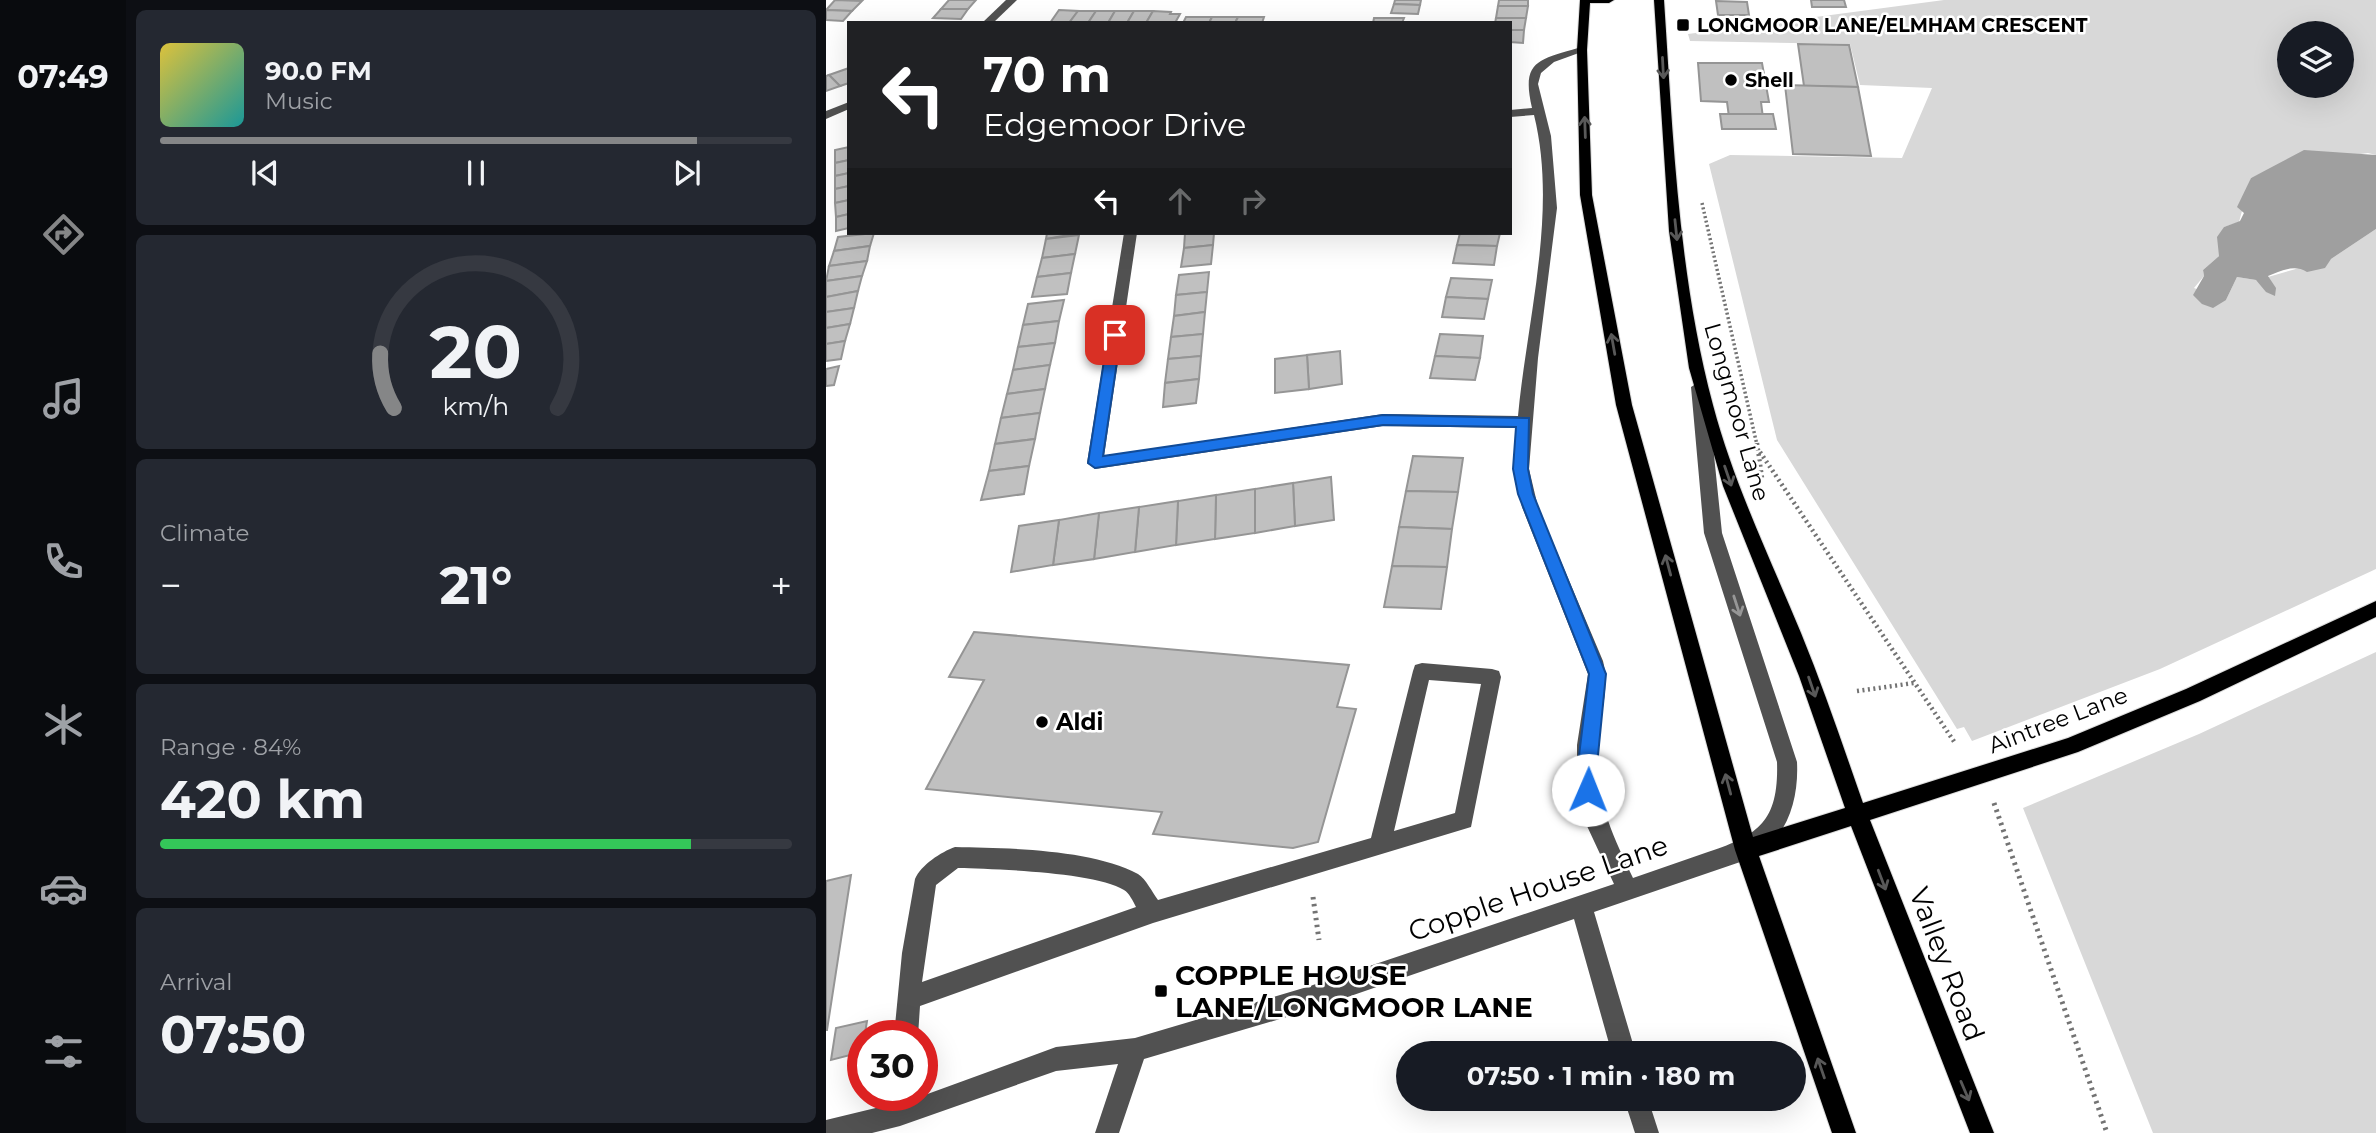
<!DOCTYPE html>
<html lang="en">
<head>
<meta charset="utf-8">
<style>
  :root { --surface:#171b24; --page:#242831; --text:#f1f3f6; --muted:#9ea1a6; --line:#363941; --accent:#858687 }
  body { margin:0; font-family:Montserrat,sans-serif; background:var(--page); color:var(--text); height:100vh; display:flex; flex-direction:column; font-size:26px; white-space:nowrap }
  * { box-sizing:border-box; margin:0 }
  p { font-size:23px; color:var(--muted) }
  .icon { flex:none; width:38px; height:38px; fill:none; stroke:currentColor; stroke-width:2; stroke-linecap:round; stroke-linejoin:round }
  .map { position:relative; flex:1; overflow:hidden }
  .panel { display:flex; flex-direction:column; gap:10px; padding:10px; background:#0d0f14; width:700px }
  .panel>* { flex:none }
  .banner { position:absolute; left:21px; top:21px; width:665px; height:214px; border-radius:0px; box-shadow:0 7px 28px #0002; background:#202124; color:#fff; overflow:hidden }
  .buttons { position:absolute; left:1451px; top:21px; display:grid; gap:14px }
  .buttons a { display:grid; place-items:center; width:77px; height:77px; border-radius:50%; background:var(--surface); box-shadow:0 7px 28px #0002; font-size:35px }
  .speed { position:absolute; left:21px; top:1020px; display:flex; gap:14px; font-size:35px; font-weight:700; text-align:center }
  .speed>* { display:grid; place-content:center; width:91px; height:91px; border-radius:50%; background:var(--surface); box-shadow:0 7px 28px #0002; line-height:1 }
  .speed .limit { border:10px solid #d22; background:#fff; color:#111 }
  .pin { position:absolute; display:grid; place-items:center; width:60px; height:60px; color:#fff; margin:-30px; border-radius:14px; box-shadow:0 4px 10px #0006 }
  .me { position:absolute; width:77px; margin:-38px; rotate:1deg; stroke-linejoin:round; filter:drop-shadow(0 0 5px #0008) }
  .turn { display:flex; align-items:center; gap:24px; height:147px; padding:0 21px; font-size:32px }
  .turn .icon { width:91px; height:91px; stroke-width:2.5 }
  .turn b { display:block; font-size:49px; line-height:60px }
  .lanes { display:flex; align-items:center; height:66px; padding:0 21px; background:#0003; justify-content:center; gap:35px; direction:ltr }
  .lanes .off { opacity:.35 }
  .big { font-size:52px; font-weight:700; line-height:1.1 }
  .panel .tile { flex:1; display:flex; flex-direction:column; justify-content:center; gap:10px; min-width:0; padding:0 24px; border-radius:10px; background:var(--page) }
  .panel .dial { align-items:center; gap:0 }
  .dial svg { height:182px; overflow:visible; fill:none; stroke:var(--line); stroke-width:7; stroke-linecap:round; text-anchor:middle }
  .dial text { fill:var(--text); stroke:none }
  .song { display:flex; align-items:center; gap:21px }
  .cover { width:84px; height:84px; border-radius:10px; background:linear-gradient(135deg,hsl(50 70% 55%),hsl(180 70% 35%)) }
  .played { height:7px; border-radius:4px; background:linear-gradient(90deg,var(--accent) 85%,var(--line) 85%) }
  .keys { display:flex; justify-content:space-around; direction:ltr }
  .heat { display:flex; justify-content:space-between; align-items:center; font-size:38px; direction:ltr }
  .charge { height:10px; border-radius:5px; background:linear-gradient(90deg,#34c759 84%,var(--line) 0) }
  .trip { position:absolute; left:570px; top:1041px; width:410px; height:70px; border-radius:35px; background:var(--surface); box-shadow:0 7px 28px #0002; font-weight:700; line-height:70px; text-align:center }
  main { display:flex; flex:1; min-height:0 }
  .tab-bar { display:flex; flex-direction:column; width:126px; justify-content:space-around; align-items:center; background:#090b0e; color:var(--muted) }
  .tab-bar .icon { width:49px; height:49px }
  .tab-bar .active { color:var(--accent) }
  .tab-bar b { font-size:32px; color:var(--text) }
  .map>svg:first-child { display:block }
</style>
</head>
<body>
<main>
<nav class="tab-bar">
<b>07:49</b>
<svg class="icon active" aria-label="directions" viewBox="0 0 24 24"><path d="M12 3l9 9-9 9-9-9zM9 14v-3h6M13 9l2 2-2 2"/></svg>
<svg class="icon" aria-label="music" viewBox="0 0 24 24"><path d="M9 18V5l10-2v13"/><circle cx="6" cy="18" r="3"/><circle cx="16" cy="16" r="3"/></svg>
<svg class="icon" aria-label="phone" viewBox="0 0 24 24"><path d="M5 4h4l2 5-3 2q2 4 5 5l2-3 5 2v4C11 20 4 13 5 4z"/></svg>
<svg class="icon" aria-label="climate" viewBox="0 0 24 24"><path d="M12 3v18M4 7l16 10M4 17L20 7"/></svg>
<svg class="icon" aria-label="car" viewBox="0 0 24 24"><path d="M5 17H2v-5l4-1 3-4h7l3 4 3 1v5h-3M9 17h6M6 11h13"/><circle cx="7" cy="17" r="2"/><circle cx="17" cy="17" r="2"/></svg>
<svg class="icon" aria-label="filters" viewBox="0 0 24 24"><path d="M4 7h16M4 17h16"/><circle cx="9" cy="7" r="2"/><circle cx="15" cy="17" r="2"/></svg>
</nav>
<section class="panel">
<div class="tile">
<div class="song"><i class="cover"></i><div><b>90.0 FM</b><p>Music</p></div></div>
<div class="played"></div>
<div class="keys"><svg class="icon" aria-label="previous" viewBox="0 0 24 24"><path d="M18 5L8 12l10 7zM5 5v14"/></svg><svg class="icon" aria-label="pause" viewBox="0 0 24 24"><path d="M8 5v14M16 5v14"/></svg><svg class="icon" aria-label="next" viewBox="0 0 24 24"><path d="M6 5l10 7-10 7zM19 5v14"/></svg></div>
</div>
<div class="tile dial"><svg viewBox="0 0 100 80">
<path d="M14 69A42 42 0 1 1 86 69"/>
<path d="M14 69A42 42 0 0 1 8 45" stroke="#858687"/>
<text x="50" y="56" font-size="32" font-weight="700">20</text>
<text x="50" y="72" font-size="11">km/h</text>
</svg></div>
<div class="tile"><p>Climate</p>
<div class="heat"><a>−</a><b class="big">21°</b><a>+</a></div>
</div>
<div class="tile"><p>Range · 84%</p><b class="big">420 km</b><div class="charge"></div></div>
<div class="tile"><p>Arrival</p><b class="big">07:50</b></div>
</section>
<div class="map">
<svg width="1550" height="1133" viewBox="0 0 1550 1133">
  <rect width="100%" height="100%" fill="#fff"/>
  <g fill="#d8d8d8" fill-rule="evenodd">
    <path d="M1118,0h432v155l-8,-2 -92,13 -25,12 -12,44 -15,5 -5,29 -16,14 1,6 -10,12 32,12 11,-23 19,3 19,8 -7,-11 63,-18 45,-30v340l-216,100 -188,72 -8,-14 -7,2 -180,-289 -68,-276 21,-9 172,3 30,-70 -72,-3 -10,-41 -160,-3 -2,-7zM1463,33h53v53h-53z"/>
    <polygon points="1550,652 1550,1133 1327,1133 1197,808 1373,734"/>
  </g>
  <path fill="#9f9f9f" d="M1478,150l72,5v74l-45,30 -6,9 -18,4c-13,-8 -26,-1 -39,4l8,12 -1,8 -9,-4 -10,-12 -19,-3 -11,23 -13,8 -11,-4 -9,-9 11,-19 -1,-6 16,-14 -2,-19 7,-10 16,-6 4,-8 -7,-6 14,-29z"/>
  <g fill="#c0c0c0" stroke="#959595" stroke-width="2">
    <polygon points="9,0 36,1 26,11 0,10"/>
    <polygon points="123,0 150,0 142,9 115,9"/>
    <polygon points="569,0 595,0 594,5 568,4"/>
    <polygon points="673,0 702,0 702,6 672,6"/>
    <polygon points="985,0 1018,0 1020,7 986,7"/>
    <polygon points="890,1 921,2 923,15 892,15"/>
    <polygon points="568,4 594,5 592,14 565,13"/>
    <polygon points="672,6 702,6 700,18 670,18"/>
    <polygon points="115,9 142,9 135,19 107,18"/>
    <polygon points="0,10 26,11 17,21 0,20"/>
    <polygon points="233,10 252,11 243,23 224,23"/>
    <polygon points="252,11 270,11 262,23 243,23"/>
    <polygon points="270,11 289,11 282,23 262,23"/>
    <polygon points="289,11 308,11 301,23 282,23"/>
    <polygon points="308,11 327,11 320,23 301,23"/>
    <polygon points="327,11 345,12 344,14 354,14 349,23 320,23"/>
    <polygon points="360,17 386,17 383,23 357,23"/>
    <polygon points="386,17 412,17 409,23 383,23"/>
    <polygon points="412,17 438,17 436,23 409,23"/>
    <polygon points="548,18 578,18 576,23 547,23"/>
    <polygon points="670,18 700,18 698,30 684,30 684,23 669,23"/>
    <polygon points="684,30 698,30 697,43 684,42"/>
    <polygon points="972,44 1023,45 1032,87 978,86"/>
    <polygon points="872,63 936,63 943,102 935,102 937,118 903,117 901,102 875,101"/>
    <polygon points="23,68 23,83 14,86 3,75"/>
    <polygon points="3,75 14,86 0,91 0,76"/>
    <polygon points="959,85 1032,87 1045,156 967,154"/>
    <polygon points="894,114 947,114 950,129 896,129"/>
    <polygon points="23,147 23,160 9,163 9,150"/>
    <polygon points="23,160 23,173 9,176 9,163"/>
    <polygon points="23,173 23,186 9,189 9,176"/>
    <polygon points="23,186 23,200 9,203 9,189"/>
    <polygon points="23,200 23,214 10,217 9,203"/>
    <polygon points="23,214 23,228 10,231 10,217"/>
    <polygon points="48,233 44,246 8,251 12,237"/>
    <polygon points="221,233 254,233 220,239"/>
    <polygon points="359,233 388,233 387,245 358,248"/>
    <polygon points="634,233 674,233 671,246 631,245"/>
    <polygon points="253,235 249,254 216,258 220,239"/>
    <polygon points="387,245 385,264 355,267 358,248"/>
    <polygon points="631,245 671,246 668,265 627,263"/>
    <polygon points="44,246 41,261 3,266 8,251"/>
    <polygon points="249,254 245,273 211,277 216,258"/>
    <polygon points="41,261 36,276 0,281 3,266"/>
    <polygon points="383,272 381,292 350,295 353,275"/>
    <polygon points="245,273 241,294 206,297 211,277"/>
    <polygon points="36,276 32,291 0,297 0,281"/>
    <polygon points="625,278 666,280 662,299 620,297"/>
    <polygon points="32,291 28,308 0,312 0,297"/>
    <polygon points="381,292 379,312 348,316 350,295"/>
    <polygon points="620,297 662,299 658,319 616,317"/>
    <polygon points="238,300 233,321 197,325 202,304"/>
    <polygon points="28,308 24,324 0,328 0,312"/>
    <polygon points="379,312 377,334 345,337 348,316"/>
    <polygon points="233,321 229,343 192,347 197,325"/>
    <polygon points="24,324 19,341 0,344 0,328"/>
    <polygon points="377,334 375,356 342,359 345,337"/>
    <polygon points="614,334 657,336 654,358 609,356"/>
    <polygon points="19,341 15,359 0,361 0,344"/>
    <polygon points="229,343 224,365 187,370 192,347"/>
    <polygon points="514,351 516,384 483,389 481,355"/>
    <polygon points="481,355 483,389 449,393 449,359"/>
    <polygon points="375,356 373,379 339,383 342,359"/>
    <polygon points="609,356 654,358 649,380 604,378"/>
    <polygon points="224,365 219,389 181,394 187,370"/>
    <polygon points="13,366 8,385 0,386 0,369"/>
    <polygon points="373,379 370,403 337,407 339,383"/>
    <polygon points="219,389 214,413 175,418 181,394"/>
    <polygon points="214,413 209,439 169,444 175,418"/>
    <polygon points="209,439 203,466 163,471 169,444"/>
    <polygon points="587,456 637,458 632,492 580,491"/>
    <polygon points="203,466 198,494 155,500 163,471"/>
    <polygon points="505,477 508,520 469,526 467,483"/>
    <polygon points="467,483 469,526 429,533 429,489"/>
    <polygon points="429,489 429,533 389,539 390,495"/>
    <polygon points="580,491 632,492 626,529 573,527"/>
    <polygon points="390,495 389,539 350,545 352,501"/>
    <polygon points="352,501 350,545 309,552 313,507"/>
    <polygon points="313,507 309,552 268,559 273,513"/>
    <polygon points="273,513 268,559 227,565 233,520"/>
    <polygon points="233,520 227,565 185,572 193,526"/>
    <polygon points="573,527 626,529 621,567 566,566"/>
    <polygon points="566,566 621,567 615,609 558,607"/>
    <polygon points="148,632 523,665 511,707 530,709 492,842 467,848 327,834 336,812 100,789 158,680 123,677"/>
    <polygon points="25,875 1,1030 0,1030 0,881"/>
    <polygon points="41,1021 36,1052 5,1060 10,1028"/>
  </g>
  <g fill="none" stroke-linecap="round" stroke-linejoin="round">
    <g stroke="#dbdbdb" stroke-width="2">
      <path id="major" d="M754,0h34l-5,3h-19l-3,47 5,145 40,210 121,432 92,-29 -46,-132 -76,-190 -34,-118 -20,-137 -15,-231h10c9,135 14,274 49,405 21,79 57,153 88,228 23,56 42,113 62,170l205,-65 118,-49 190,-88v16l-176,84 -122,51 -208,68 124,313h-24l-119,-307 -92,30 97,277h-24l-97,-283 -119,-445 -36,-210 -3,-145z"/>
    </g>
    <polyline stroke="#737373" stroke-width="3.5" stroke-dasharray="2 2.5" stroke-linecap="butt" points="876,203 931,445"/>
    <g stroke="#737373" stroke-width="4.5" stroke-dasharray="2 3.5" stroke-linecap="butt">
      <polyline points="931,443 936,478"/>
      <polyline points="934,452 1129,743"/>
      <polyline points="1031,691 1088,683"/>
    </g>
    <g stroke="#737373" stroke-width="5" stroke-dasharray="2.5 4.5" stroke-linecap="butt">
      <polyline points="1168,803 1281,1133"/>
      <polyline points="487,897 493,940"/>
    </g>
    <g fill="#515151" fill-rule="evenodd">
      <polygon points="180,0 191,0 167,23 156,23"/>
      <path d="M752,48l9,2 -33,12 -13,11 -3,11 13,52 6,72 -19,150 -9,111 9,38 65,154c7,26 -3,55 -5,81 -5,52 13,90 35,136 24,-8 48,-17 72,-25 53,-17 74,-31 72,-91l-73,-229 -13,-146 8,-5 8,5 15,146 75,229c2,40 -11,82 -51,98l-152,52 42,142h-24l-38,-135 -267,92 -163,48 -25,74h-24l23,-69 -62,7 -156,55 -28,7h-46v-13l62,-15 1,-9h33l134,-49 79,-9 172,-51 307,-103 -27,-58 -10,-39v-42l11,-71 -66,-167 -9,-38 4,-41 -134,-2 -288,43 -8,-6 37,-230h13l-33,223 279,-42 135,2c9,-98 40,-204 16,-301l-24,2v-7l22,-2c-11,-47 6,-48 46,-60z"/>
      <polygon points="23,102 23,109 0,119 0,111"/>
      <path d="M596,663l70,6 7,2 2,6 -30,150 -318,96 -233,83 -2,30h-24l8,-83 13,-74c6,-14 26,-27 40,-32 52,1 137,2 183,27 8,5 14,18 20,26l213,-62 42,-167 2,-6zM603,680l52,4 -26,129 -61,18zM132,868c36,1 138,4 166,22 5,3 9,11 12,17l-214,75 14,-97z"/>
      <polygon points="798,1099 822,1099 833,1133 809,1133"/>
    </g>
    <use href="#major" fill="#000" fill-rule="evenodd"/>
  </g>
  <defs><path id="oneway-shaft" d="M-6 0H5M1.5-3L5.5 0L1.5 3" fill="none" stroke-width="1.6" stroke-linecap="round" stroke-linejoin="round" transform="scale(1.75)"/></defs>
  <g stroke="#595959">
    <use href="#oneway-shaft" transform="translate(837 68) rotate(87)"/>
    <use href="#oneway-shaft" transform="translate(759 127) rotate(-92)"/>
    <use href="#oneway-shaft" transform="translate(850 230) rotate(84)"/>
    <use href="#oneway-shaft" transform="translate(787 344) rotate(-100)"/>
    <use href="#oneway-shaft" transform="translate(902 476) rotate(71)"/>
    <use href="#oneway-shaft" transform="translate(842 565) rotate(-105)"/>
    <use href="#oneway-shaft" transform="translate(986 687) rotate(71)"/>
    <use href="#oneway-shaft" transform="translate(902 784) rotate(-105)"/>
    <use href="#oneway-shaft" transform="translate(1056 880) rotate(69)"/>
    <use href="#oneway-shaft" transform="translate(995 1068) rotate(-109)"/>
    <use href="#oneway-shaft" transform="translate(1139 1091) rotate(67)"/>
  </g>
  <use stroke="#979797" href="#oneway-shaft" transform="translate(911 606) rotate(72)"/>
  <polygon fill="#1a73e8" stroke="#114b97" stroke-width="2" points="289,331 295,335 277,456 557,415 703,418 702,469 707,494 780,674 768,796 762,798 755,796 751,772 763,674 692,494 687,469 690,427 557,425 269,468 262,463 282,335"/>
  <g fill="#000" stroke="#fff" stroke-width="2.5">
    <rect x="850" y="18" width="14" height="14" rx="3.5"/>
    <circle cx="905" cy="80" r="7"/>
    <circle cx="216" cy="722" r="7"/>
    <rect x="328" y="984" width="14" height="14" rx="3.5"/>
  </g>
  <g text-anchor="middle" stroke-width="5" stroke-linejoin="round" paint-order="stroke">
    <g font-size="19" font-weight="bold" fill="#000" stroke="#fff" text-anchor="start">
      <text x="871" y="32">LONGMOOR LANE/ELMHAM CRESCENT</text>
      <text x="919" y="87">Shell</text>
    </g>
    <g font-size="23" fill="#000" stroke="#fff">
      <text transform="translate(911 412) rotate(74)" y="8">Longmoor Lane</text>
      <text transform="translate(1232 720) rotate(-21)" y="8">Aintree Lane</text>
    </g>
    <g font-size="23" font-weight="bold" fill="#000" stroke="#fff" text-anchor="start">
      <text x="230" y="730">Aldi</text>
    </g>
    <g font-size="28" fill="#000" stroke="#fff">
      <text transform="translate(712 888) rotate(-19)" y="10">Copple House Lane</text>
      <text transform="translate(1121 964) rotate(69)" y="10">Valley Road</text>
    </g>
    <g font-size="28" font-weight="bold" fill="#000" stroke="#fff" text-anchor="start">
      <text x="349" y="985">COPPLE HOUSE<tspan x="349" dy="32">LANE/LONGMOOR LANE</tspan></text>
    </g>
  </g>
</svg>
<div class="buttons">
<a><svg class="icon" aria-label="layers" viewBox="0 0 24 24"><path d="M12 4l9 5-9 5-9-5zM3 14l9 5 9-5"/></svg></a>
</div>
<div class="speed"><div class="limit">30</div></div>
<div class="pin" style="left:289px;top:335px;background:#d93025"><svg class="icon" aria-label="arrive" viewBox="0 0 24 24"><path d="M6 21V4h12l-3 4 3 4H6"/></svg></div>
<svg class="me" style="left:762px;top:790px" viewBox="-20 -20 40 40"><circle r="19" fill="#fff"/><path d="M0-13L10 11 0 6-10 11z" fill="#1a73e8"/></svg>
<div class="trip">07:50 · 1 min · 180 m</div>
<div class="banner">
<div class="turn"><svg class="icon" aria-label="left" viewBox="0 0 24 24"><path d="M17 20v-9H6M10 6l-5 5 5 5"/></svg><div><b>70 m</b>Edgemoor Drive</div></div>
<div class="lanes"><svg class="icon" aria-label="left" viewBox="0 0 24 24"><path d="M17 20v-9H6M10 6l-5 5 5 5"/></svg><svg class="icon off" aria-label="ahead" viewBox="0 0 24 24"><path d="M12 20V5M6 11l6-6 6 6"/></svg><svg class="icon off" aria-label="right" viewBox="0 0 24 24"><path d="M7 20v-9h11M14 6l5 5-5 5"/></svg></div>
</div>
</div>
</main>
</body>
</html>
